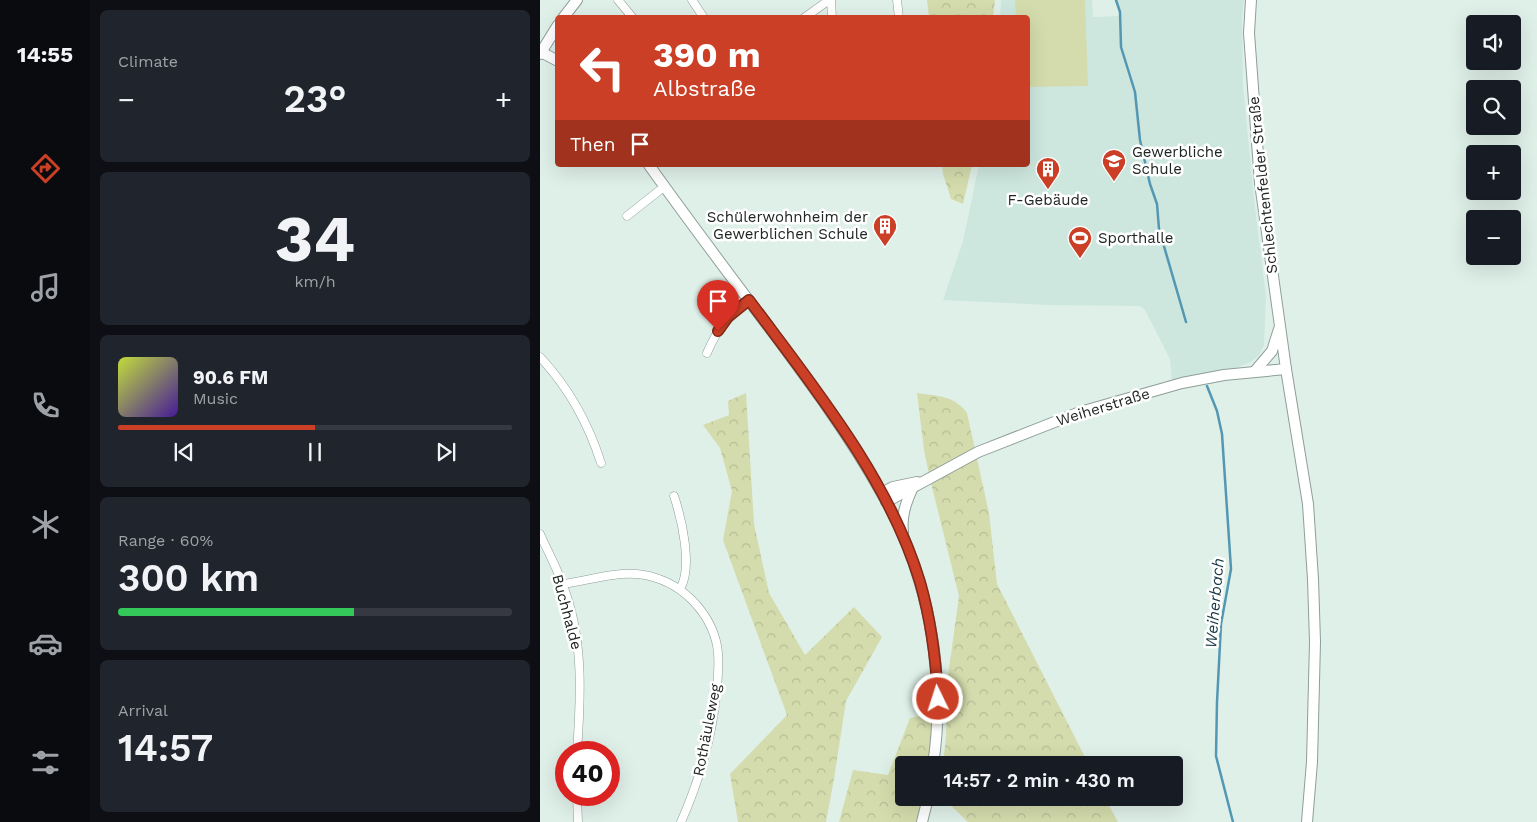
<!DOCTYPE html>
<html lang="en">
<head>
<meta charset="utf-8">
<style>
  :root { --surface:#171b24; --page:#20242c; --text:#f1f3f6; --muted:#9ea1a6; --line:#363941; --accent:#ca3f25 }
  body { margin:0; font-family:"Work Sans",sans-serif; background:var(--page); color:var(--text); height:100vh; display:flex; flex-direction:column; font-size:19px; white-space:nowrap }
  * { box-sizing:border-box; margin:0 }
  p { font-size:16px; color:var(--muted) }
  .icon { flex:none; width:28px; height:28px; fill:none; stroke:currentColor; stroke-width:2; stroke-linecap:round; stroke-linejoin:round }
  .map { position:relative; flex:1; overflow:hidden }
  .sheet { display:flex; flex-direction:column; gap:10px; padding:10px; background:#0d0f14; width:450px }
  .sheet>* { flex:none }
  .guide { position:absolute; left:15px; top:15px; width:475px; height:152px; border-radius:5px; box-shadow:0 5px 20px #0002; background:#ca3f25; color:#fff; overflow:hidden }
  .buttons { position:absolute; left:926px; top:15px; display:grid; gap:10px }
  .buttons a { display:grid; place-items:center; width:55px; height:55px; border-radius:5px; background:var(--surface); box-shadow:0 5px 20px #0002; font-size:25px }
  .speed { position:absolute; left:15px; top:741px; display:flex; gap:10px; font-size:25px; font-weight:700; text-align:center }
  .speed>* { display:grid; place-content:center; width:65px; height:65px; border-radius:50%; background:var(--surface); box-shadow:0 5px 20px #0002; line-height:1 }
  .speed .limit { border:8px solid #d22; background:#fff; color:#111 }
  .pin { position:absolute; display:grid; place-items:center; width:42px; height:42px; color:#fff; margin:-51px -21px; border-radius:50% 50% 50% 0; rotate:-45deg; box-shadow:0 0 5px #0007 }
  .pin .icon { rotate:45deg }
  .me { position:absolute; width:55px; margin:-28px; rotate:356deg; stroke-linejoin:round; filter:drop-shadow(0 0 4px #0008) }
  .turn { display:flex; align-items:center; gap:18px; height:105px; padding:0 15px; font-size:22px }
  .turn .icon { width:65px; height:65px; stroke-width:2.5 }
  .turn b { display:block; font-size:35px; line-height:42px }
  .then { display:flex; align-items:center; height:48px; padding:0 15px; background:#0003; gap:10px; font-size:19px }
  .big { font-size:38px; font-weight:600; line-height:1.1 }
  .sheet .tile { flex:1; display:flex; flex-direction:column; justify-content:center; gap:8px; min-width:0; padding:0 18px; border-radius:8px; background:var(--page) }
  .sheet .dial { align-items:center; gap:0 }
  .dial b { font-size:65px; line-height:1 }
  .song { display:flex; align-items:center; gap:15px }
  .cover { width:60px; height:60px; border-radius:8px; background:linear-gradient(135deg,hsl(70 70% 55%),hsl(260 70% 35%)) }
  .played { height:5px; border-radius:2px; background:linear-gradient(90deg,var(--accent) 50%,var(--line) 50%) }
  .keys { display:flex; justify-content:space-around; direction:ltr }
  .heat { display:flex; justify-content:space-between; align-items:center; font-size:28px; direction:ltr }
  .charge { height:8px; border-radius:4px; background:linear-gradient(90deg,#34c759 60%,var(--line) 0) }
  .trip { position:absolute; left:355px; top:756px; width:288px; height:50px; border-radius:5px; background:var(--surface); box-shadow:0 5px 20px #0002; font-weight:600; line-height:50px; text-align:center }
  main { display:flex; flex:1; min-height:0 }
  .menu { display:flex; flex-direction:column; width:90px; justify-content:space-around; align-items:center; background:#090b0e; color:var(--muted) }
  .menu .icon { width:35px; height:35px }
  .menu .on { color:var(--accent) }
  .menu b { font-size:22px; color:var(--text) }
  .map>svg:first-child { display:block }
</style>
</head>
<body>
<main>
<nav class="menu">
<b>14:55</b>
<svg class="icon on" aria-label="directions" viewBox="0 0 24 24"><path d="M12 3l9 9-9 9-9-9zM9 14v-3h6M13 9l2 2-2 2"/></svg>
<svg class="icon" aria-label="music" viewBox="0 0 24 24"><path d="M9 18V5l10-2v13"/><circle cx="6" cy="18" r="3"/><circle cx="16" cy="16" r="3"/></svg>
<svg class="icon" aria-label="phone" viewBox="0 0 24 24"><path d="M5 4h4l2 5-3 2q2 4 5 5l2-3 5 2v4C11 20 4 13 5 4z"/></svg>
<svg class="icon" aria-label="climate" viewBox="0 0 24 24"><path d="M12 3v18M4 7l16 10M4 17L20 7"/></svg>
<svg class="icon" aria-label="car" viewBox="0 0 24 24"><path d="M5 17H2v-5l4-1 3-4h7l3 4 3 1v5h-3M9 17h6M6 11h13"/><circle cx="7" cy="17" r="2"/><circle cx="17" cy="17" r="2"/></svg>
<svg class="icon" aria-label="filters" viewBox="0 0 24 24"><path d="M4 7h16M4 17h16"/><circle cx="9" cy="7" r="2"/><circle cx="15" cy="17" r="2"/></svg>
</nav>
<section class="sheet">
<div class="tile"><p>Climate</p>
<div class="heat"><a>−</a><b class="big">23°</b><a>+</a></div>
</div>
<div class="tile dial"><b>34</b><p>km/h</p></div>
<div class="tile">
<div class="song"><i class="cover"></i><div><b>90.6 FM</b><p>Music</p></div></div>
<div class="played"></div>
<div class="keys"><svg class="icon" aria-label="previous" viewBox="0 0 24 24"><path d="M18 5L8 12l10 7zM5 5v14"/></svg><svg class="icon" aria-label="pause" viewBox="0 0 24 24"><path d="M8 5v14M16 5v14"/></svg><svg class="icon" aria-label="next" viewBox="0 0 24 24"><path d="M6 5l10 7-10 7zM19 5v14"/></svg></div>
</div>
<div class="tile"><p>Range · 60%</p><b class="big">300 km</b><div class="charge"></div></div>
<div class="tile"><p>Arrival</p><b class="big">14:57</b></div>
</section>
<div class="map">
<svg width="997" height="822" viewBox="0 0 997 822">
  <defs>
    <pattern id="forest-crowns" width="20" height="18" patternUnits="userSpaceOnUse" patternTransform="scale(1.25)"><rect width="20" height="18" fill="#d4dcad"/><path d="M2 6a3 3 0 1 1 6 0M12 15a3 3 0 1 1 6 0" fill="none" stroke="#b6bd95"/></pattern>
  </defs>
  <rect width="100%" height="100%" fill="#dff0e9"/>
  <polygon fill="#cde7de" points="461,0 552,0 553,17 581,16 577,0 704,0 702,17 703,85 714,199 726,296 724,345 719,355 711,362 696,368 632,382 630,359 605,310 602,307 598,306 508,305 403,300 423,241 439,165 488,165 488,18 460,17"/>
  <g fill="url(#forest-crowns)">
    <polygon points="387,0 455,0 453,17 389,17"/>
    <polygon points="402,165 432,165 423,204 411,199 403,174"/>
    <polygon points="206,393 214,524 229,593 265,655 314,607 342,637 306,701 294,779 286,822 198,822 190,774 247,715 183,540 192,491 180,448 163,425 189,415 188,401"/>
    <path d="M377,393c19,3 37,2 50,20l22,100 8,71 92,181h-146l3,-29 2,-60 11,-80 -29,-117 -6,-29z"/>
    <polygon points="394,713 388,765 364,765 364,798 382,798 376,822 299,822 313,770 348,775 370,718"/>
    <polygon points="403,798 565,798 578,822 428,822"/>
  </g>
  <polygon fill="#d4dcad" points="475,0 545,0 548,86 488,87 488,18 476,17"/>
  <g fill="none" stroke-linecap="round" stroke-linejoin="round">
    <g stroke="#5497b3" stroke-width="2.5">
      <polyline points="576,0 580,12 581,47 595,92 600,140 610,184 617,204 619,229 646,322"/>
      <polyline points="667,386 677,411 682,434 691,569 681,624 677,702 676,756 693,822"/>
    </g>
    <g stroke="#8e9e98" stroke-width="9">
      <g id="minor">
        <polyline points="78,0 93,18"/>
        <polyline points="152,0 164,18"/>
        <polyline points="291,0 292,18"/>
        <polyline points="357,0 359,18"/>
        <polyline points="264,18 289,0"/>
        <polyline points="87,216 125,186"/>
        <path d="M167,353c11,-26 20,-35 42,-53"/>
        <path d="M0,357c29,31 48,65 61,106"/>
        <path d="M134,496c8,24 19,72 6,93"/>
        <path d="M0,534c7,16 16,32 22,49 22,54 19,112 15,169"/>
        <path d="M23,584c30,-4 63,-17 93,-6 32,10 59,41 62,75 1,11 0,23 -1,34 -4,47 -17,92 -36,135"/>
        <polyline points="37,795 38,822"/>
      </g>
    </g>
    <g stroke="#8e9e98" stroke-width="12">
      <g id="tertiary">
        <polyline points="711,0 709,33 720,183 746,369 768,504 773,579 775,642 772,762 767,822"/>
        <polyline points="23,18 37,0"/>
        <polyline points="1,52 18,61"/>
        <polyline points="0,54 18,25"/>
        <path d="M109,165c42,59 85,116 128,173 37,50 74,100 104,154 47,81 66,181 52,273"/>
        <polyline points="715,371 732,351 739,329"/>
        <polyline points="342,493 353,487 377,482"/>
        <polyline points="346,502 438,452 540,412 642,383 684,375 746,369"/>
        <path d="M363,532c-2,-16 3,-29 9,-43"/>
        <polyline points="382,822 388,798"/>
      </g>
    </g>
    <use href="#minor" stroke="#fff" stroke-width="8"/>
    <use href="#tertiary" stroke="#fff" stroke-width="10"/>
  </g>
  <g fill="none" stroke-linecap="round" stroke-linejoin="round">
    <g stroke="#832918" stroke-width="12">
      <path id="route" d="M178,331l10,-14 21,-17c64,86 140,179 171,282 11,38 16,78 18,117"/>
    </g>
    <use href="#route" stroke="#ca3f25" stroke-width="9"/>
  </g>
  <defs>
    <g id="school-pin" transform="scale(1.25)"><path d="M0 17L-7.5 6A9.5 9.5 0 1 1 7.5 6Z" fill="#ca3f25" stroke="#fff"/><path d="M0-5L7-2L0 1L-7-2ZM-4 1L0 2.5L4 1V4Q0 6-4 4Z" fill="#fff"/></g>
    <g id="building-pin" transform="scale(1.25)"><path d="M0 17L-7.5 6A9.5 9.5 0 1 1 7.5 6Z" fill="#ca3f25" stroke="#fff"/><path d="M-4-6H4V6H1V3H-1V6H-4ZM-2.5-4.3h1.7v1.8h-1.7ZM.8-4.3h1.7v1.8H.8ZM-2.5-1h1.7V.8h-1.7ZM.8-1h1.7V.8H.8Z" fill="#fff"/></g>
    <g id="stadium-pin" transform="scale(1.25)"><path d="M0 17L-7.5 6A9.5 9.5 0 1 1 7.5 6Z" fill="#ca3f25" stroke="#fff"/><path d="M0-5a6.5 5 0 1 0 0 10a6.5 5 0 1 0 0-10ZM-3.5-1.8h7v3.6h-7Z" fill="#fff"/></g>
  </defs>
  <g fill-rule="evenodd">
    <use href="#school-pin" x="574" y="161"/>
    <use href="#building-pin" x="508" y="169"/>
    <use href="#building-pin" x="345" y="226"/>
    <use href="#stadium-pin" x="540" y="238"/>
  </g>
  <g text-anchor="middle" stroke-width="5" stroke-linejoin="round" paint-order="stroke">
    <g font-size="15" fill="#202624" stroke="#fff" text-anchor="start">
      <text x="592" y="157">Gewerbliche<tspan x="592" dy="17">Schule</tspan></text>
      <text x="508" y="205" text-anchor="middle">F-Gebäude</text>
      <text x="328" y="222" text-anchor="end">Schülerwohnheim der<tspan x="328" dy="17">Gewerblichen Schule</tspan></text>
      <text x="558" y="243">Sporthalle</text>
    </g>
    <g font-size="15" fill="#202624" stroke="#fff">
      <text transform="translate(723 185) rotate(-96)" y="5">Schlechtenfelder Straße</text>
      <text transform="translate(563 407) rotate(-17)" y="5">Weiherstraße</text>
      <text transform="translate(27 612) rotate(75)" y="5">Buchhalde</text>
      <text transform="translate(167 730) rotate(-79)" y="5">Rothäuleweg</text>
    </g>
    <g font-size="16" font-style="italic" fill="#183845" stroke="#fff">
      <text transform="translate(674 603) rotate(-85)" y="6">Weiherbach</text>
    </g>
  </g>
</svg>
<div class="buttons">
<a><svg class="icon" aria-label="sound" viewBox="0 0 24 24"><path d="M4 9h4l5-4v14l-5-4H4zM17 9q2 3 0 6"/></svg></a>
<a><svg class="icon" aria-label="search" viewBox="0 0 24 24"><circle cx="10" cy="10" r="6"/><path d="M15 15l6 6"/></svg></a>
<a>+</a>
<a>−</a>
</div>
<div class="speed"><div class="limit">40</div></div>
<div class="pin" style="left:178px;top:331px;background:#d93025"><svg class="icon" aria-label="arrive" viewBox="0 0 24 24"><path d="M6 21V4h12l-3 4 3 4H6"/></svg></div>
<svg class="me" style="left:398px;top:699px" viewBox="-20 -20 40 40"><circle r="17" fill="#ca3f25" stroke="#fff" stroke-width="3"/><path d="M0-11L8 9 0 5-8 9z" fill="#fff"/></svg>
<div class="trip">14:57 · 2 min · 430 m</div>
<div class="guide">
<div class="turn"><svg class="icon" aria-label="left" viewBox="0 0 24 24"><path d="M17 20v-9H6M10 6l-5 5 5 5"/></svg><div><b>390 m</b>Albstraße</div></div>
<div class="then">Then<svg class="icon" aria-label="arrive" viewBox="0 0 24 24"><path d="M6 21V4h12l-3 4 3 4H6"/></svg></div>
</div>
</div>
</main>
</body>
</html>
